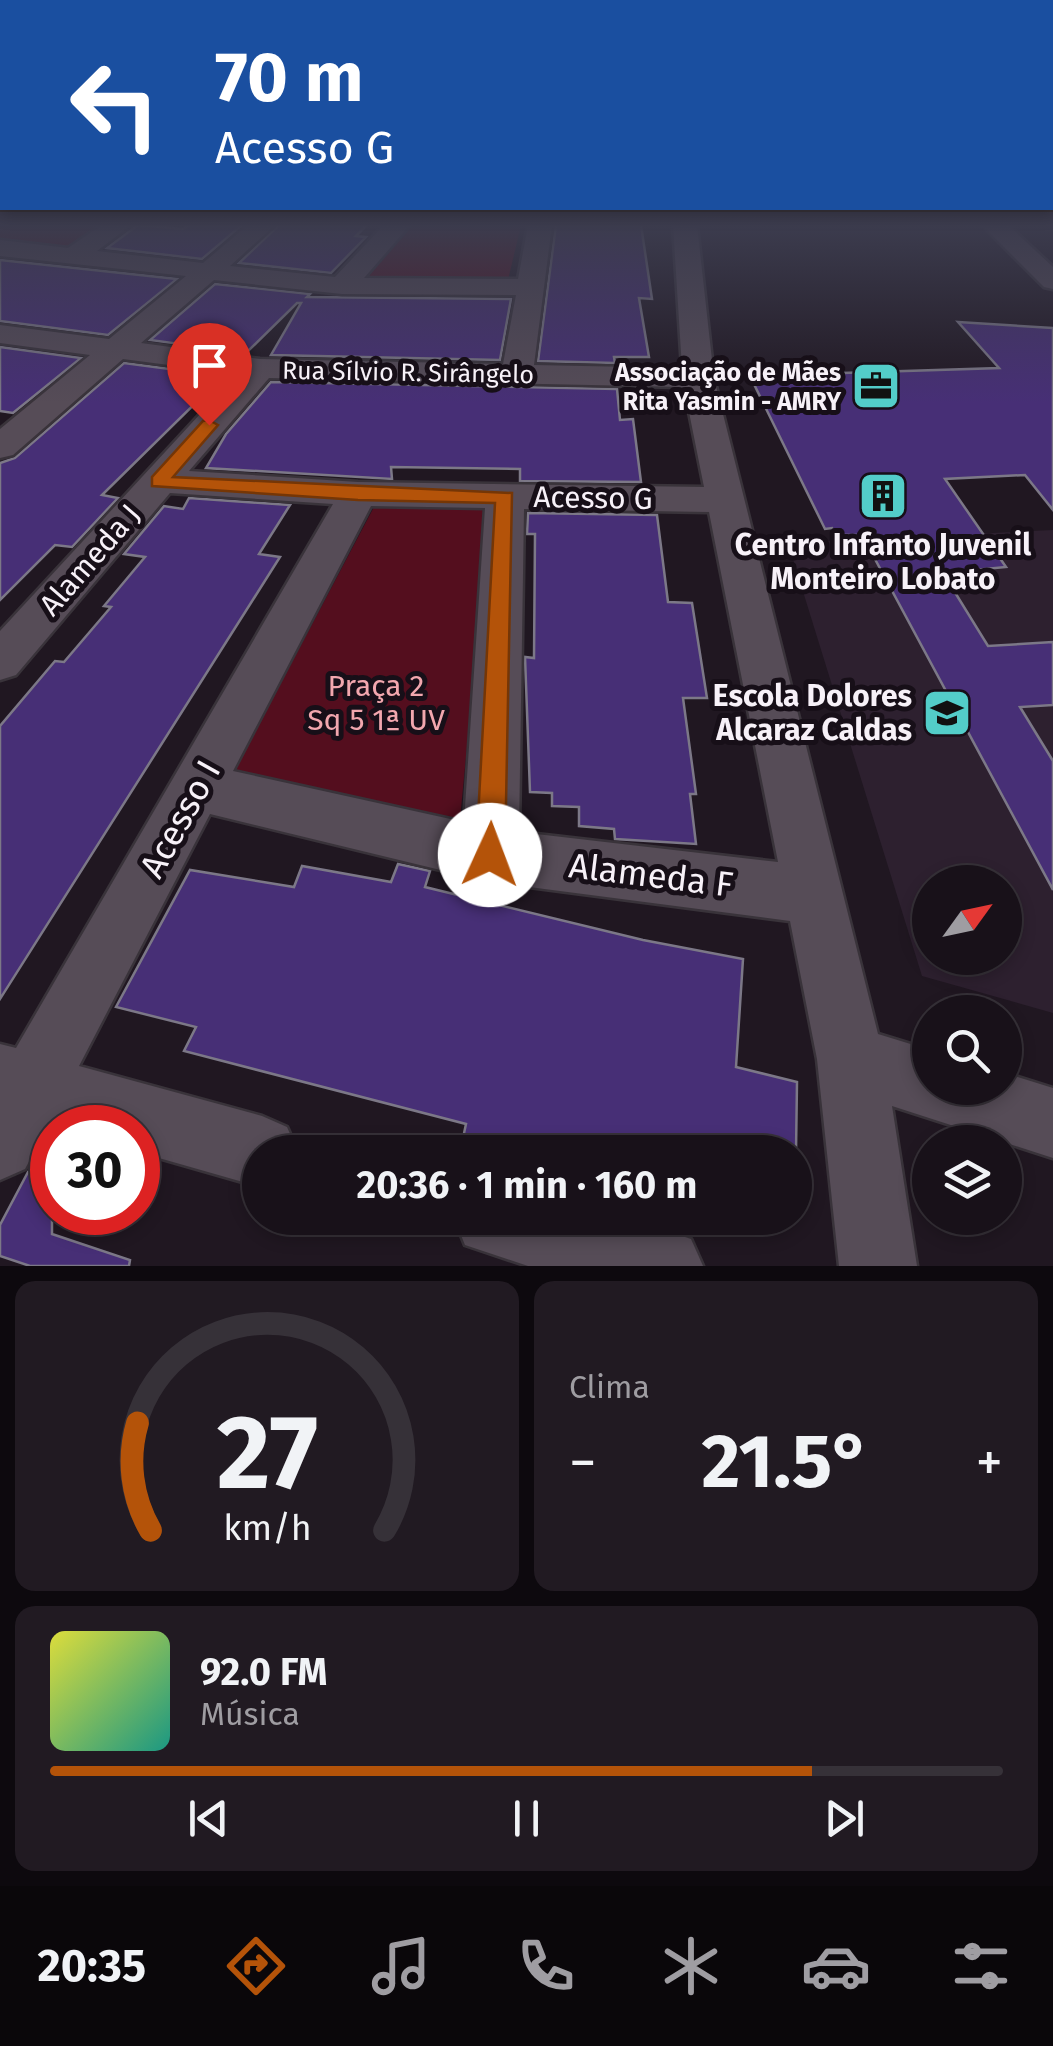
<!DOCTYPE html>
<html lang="pt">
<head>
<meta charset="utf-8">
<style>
  :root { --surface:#181119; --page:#211a22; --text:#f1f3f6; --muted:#9f9da2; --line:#363138; --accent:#b45309 }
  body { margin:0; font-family:"Fira Sans",sans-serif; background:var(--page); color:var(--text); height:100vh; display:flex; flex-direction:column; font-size:38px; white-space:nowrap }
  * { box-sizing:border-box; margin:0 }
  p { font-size:32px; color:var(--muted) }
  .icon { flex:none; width:55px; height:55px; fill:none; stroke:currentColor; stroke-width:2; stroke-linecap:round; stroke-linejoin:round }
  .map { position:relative; height:1266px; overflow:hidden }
  .side { display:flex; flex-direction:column; gap:15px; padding:15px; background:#0d090e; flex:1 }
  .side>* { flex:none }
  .hud { position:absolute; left:0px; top:0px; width:1055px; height:210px; box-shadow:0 5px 15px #0003,0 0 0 2px var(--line); background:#1a4fa0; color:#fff; overflow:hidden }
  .needle { width:65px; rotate:57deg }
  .tools { position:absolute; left:912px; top:865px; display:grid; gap:20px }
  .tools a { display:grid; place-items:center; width:110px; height:110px; border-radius:50%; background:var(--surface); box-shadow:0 5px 15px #0003,0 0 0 2px var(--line); font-size:50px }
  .speed { position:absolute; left:30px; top:1105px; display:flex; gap:20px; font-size:50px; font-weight:700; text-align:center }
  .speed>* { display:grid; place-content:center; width:130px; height:130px; border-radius:50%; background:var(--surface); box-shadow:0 5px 15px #0003,0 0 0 2px var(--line); line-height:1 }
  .speed .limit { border:15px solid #d22; background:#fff; color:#111 }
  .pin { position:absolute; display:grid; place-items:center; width:85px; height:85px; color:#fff; margin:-102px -42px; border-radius:50% 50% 50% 0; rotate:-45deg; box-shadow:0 0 10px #0007 }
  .pin .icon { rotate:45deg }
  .me { position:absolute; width:110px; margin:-55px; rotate:2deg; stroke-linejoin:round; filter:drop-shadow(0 0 8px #0008) }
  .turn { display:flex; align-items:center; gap:35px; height:210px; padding:0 50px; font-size:45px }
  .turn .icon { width:130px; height:130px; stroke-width:2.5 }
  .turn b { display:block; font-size:70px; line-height:85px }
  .big { font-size:75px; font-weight:700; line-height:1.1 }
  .side .card { flex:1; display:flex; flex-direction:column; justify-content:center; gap:15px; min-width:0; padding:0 35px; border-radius:20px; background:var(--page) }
  .side .dial { align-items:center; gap:0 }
  .dial svg { height:260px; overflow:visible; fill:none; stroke:var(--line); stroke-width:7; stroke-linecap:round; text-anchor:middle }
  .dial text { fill:var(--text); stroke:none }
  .song { display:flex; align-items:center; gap:30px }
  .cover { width:120px; height:120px; border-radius:15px; background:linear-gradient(135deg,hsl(60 70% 55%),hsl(170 70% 35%)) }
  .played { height:10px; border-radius:5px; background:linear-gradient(90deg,var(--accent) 80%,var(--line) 80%) }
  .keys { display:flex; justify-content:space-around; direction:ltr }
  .heat { display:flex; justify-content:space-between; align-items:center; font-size:55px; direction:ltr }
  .side .tiles { flex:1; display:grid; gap:15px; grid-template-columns:1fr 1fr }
  .card:last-child { grid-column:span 2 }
  .trip { position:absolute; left:242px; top:1135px; width:570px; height:100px; border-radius:50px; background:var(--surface); box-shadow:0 5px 15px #0003,0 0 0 2px var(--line); font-weight:700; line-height:100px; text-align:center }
  .dock { display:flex; height:160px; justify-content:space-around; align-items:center; background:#0a070a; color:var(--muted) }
  .dock .icon { width:70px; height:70px }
  .dock .active { color:var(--accent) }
  .dock b { font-size:45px; color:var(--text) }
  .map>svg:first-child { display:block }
</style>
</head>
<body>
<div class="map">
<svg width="1053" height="1266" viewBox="0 0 1053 1266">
  <rect width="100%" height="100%" fill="#201721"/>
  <path fill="#2d202f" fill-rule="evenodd" d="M1053,530v483l-131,-37 -134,-433zM930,882h75v76h-75z"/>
  <g fill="#540e1e">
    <polygon points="0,225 103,225 65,249 0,241"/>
    <polygon points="413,225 521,225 508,280 368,277"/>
    <polygon points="374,507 490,509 460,819 235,770"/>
  </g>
  <g fill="#472f76" stroke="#7c7887" stroke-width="2.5">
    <polygon points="138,225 183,229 188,225 242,225 202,259 107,248"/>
    <polygon points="279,225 367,225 356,236 366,237 331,273 239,263"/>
    <polygon points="556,225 641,225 652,299 639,298 649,357 614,357 615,363 538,361"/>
    <polygon points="0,260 177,279 108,335 0,321"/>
    <polygon points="215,284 310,294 307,297 511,299 500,360 271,355 301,303 297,303 246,353 150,340"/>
    <polygon points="958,322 1053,328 1053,510 1025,475 945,479 1006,567 943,573 988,646 1053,642 1053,705 1020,707 1053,761 1053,890 862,535 835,535 832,528 825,529 750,376 999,368"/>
    <polygon points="0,347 81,358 13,413 0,411"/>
    <polygon points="124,363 223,376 102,495 118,498 72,547 55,545 0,600 0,463 15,458"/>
    <polygon points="271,382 617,389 620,420 633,419 641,482 520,481 520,469 391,467 392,479 206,468 226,434"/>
    <polygon points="189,498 290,505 259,554 280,557 0,999 0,726 55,661 64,662 111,607 104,606 145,557 124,554 164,506 183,509"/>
    <polygon points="528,513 657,515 668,602 692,603 707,698 683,698 696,794 690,794 696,844 615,839 614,829 579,826 579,807 552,806 552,793 530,792 525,657 534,658 535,534 527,534"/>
    <polygon points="398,864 430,871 425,887 643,940 743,959 736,1067 797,1082 796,1152 460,1152 466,1124 184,1051 196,1027 116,1007 190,870 294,887 302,866 391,882"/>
    <polygon points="28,1172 52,1180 52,1234 130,1260 129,1266 30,1266 0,1256 0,1225"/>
  </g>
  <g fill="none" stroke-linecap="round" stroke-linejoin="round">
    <g stroke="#39333a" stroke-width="5">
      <g id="minor">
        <path d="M102,225h29l-34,26 106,12 45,-38h27l-45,41 105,11 49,-52h26l-46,53 154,1 10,-54h24l-18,140 148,3 -9,-143h24l17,153 164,656 52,16v38h75v-15l48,15v70l-161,-52 25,160h-78l-22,-207 -27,-138 -300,-39 -280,-68 -131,252 183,50 25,11 11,25h-38v35l-122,-35v-24l-90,-2 -23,43 -25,11v-136l16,4 317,-544 -163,-11 -154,182 -16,5v-49l237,-257 -114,-15 -110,96 -13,3v-29l90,-74 -90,-12v-18l109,14 77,-63 -186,-20v-16l68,8zM214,280l128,14 174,1 -13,69 -243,-5 -119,-16zM269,378l415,9 20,100 -346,-5 -169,-11zM371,506l114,2 -21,314 -231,-51zM524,509l185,3 69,350 -259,-30z"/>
        <polygon points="982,225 1008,225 1053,267 1053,289 1044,287"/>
        <polygon points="454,1218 629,1218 691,1239 703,1266 528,1266 465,1245"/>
      </g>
    </g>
    <use href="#minor" fill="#564c57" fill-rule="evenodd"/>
  </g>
  <linearGradient id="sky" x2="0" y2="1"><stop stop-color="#120d12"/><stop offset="0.56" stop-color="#3c3c4e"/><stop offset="1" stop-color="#3c3c4e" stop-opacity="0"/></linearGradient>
  <rect width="1053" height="403" fill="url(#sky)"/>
  <polygon fill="#b45309" stroke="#753606" stroke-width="2.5" points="209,420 218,425 173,477 512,493 505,855 501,865 490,869 480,865 476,855 495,503 358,500 152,486 152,477 203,421"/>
  <defs>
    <g id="office-square" transform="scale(2.5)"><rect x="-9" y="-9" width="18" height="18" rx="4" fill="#53cdc9" stroke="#170f18"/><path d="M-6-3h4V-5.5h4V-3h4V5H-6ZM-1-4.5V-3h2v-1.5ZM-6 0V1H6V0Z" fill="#111"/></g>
    <g id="building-square" transform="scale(2.5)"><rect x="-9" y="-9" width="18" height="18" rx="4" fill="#53cdc9" stroke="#170f18"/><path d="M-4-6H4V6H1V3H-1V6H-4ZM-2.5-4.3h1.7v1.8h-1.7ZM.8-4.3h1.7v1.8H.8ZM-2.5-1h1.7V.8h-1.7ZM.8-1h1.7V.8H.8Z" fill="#111"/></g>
    <g id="school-square" transform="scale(2.5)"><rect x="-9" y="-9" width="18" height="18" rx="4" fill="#53cdc9" stroke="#170f18"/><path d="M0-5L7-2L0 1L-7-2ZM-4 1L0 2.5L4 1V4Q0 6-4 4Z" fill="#111"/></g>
  </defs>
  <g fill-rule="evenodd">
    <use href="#office-square" x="876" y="386"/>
    <use href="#building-square" x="883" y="496"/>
    <use href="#school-square" x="947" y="713"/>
  </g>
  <g text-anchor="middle" stroke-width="10" stroke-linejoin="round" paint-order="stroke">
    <g font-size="25" fill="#f7f1f8" stroke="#170f18">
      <text transform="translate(408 372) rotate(1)" y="9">Rua Sílvio R. Sirângelo</text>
    </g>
    <g font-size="25" font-weight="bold" fill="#f7f1f8" stroke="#170f18" text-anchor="end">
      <text x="841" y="381">Associação de Mães<tspan x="841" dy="29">Rita Yasmin - AMRY</tspan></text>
    </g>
    <g font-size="30" fill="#f7f1f8" stroke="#170f18">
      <text transform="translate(593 498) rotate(1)" y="10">Acesso G</text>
      <text transform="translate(90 560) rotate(-49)" y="10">Alameda J</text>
    </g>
    <g font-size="30" font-weight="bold" fill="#f7f1f8" stroke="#170f18">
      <text x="883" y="555">Centro Infanto Juvenil<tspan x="883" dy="34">Monteiro Lobato</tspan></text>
      <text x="912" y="706" text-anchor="end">Escola Dolores<tspan x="912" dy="34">Alcaraz Caldas</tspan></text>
    </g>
    <g font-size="30" fill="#f2a7ae" stroke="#170f18">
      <text x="376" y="696">Praça 2<tspan x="376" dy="34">Sq 5 1ª UV</tspan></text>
    </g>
    <g font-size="35" fill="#f7f1f8" stroke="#170f18">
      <text transform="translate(180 819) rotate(-61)" y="12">Acesso I</text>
      <text transform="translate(651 875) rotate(7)" y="12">Alameda F</text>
    </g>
  </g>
</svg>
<div class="tools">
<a><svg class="needle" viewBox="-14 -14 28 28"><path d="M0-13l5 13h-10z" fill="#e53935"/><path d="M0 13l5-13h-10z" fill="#9f9da2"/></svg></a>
<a><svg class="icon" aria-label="search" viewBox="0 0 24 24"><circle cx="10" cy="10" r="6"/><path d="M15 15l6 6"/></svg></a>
<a><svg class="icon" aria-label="layers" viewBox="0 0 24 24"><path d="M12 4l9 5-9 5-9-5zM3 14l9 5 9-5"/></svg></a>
</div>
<div class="speed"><div class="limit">30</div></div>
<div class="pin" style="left:209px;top:425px;background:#d93025"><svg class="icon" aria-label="arrive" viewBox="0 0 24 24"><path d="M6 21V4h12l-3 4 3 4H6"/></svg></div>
<svg class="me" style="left:490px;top:855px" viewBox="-20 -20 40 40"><circle r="19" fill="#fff"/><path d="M0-13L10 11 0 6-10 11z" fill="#b45309"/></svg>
<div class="trip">20:36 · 1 min · 160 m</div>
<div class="hud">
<div class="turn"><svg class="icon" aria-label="left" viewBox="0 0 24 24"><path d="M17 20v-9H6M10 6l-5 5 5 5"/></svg><div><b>70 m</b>Acesso G</div></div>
</div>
</div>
<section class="side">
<div class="tiles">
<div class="card dial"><svg viewBox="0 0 100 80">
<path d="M14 69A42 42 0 1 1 86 69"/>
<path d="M14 69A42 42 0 0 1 10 36" stroke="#b45309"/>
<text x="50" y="56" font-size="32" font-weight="700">27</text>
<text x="50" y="72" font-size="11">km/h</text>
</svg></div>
<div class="card"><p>Clima</p>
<div class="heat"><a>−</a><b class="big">21.5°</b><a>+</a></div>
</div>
<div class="card">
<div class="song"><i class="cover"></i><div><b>92.0 FM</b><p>Música</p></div></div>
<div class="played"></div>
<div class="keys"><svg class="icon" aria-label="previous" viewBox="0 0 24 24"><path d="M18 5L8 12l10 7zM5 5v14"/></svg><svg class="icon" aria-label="pause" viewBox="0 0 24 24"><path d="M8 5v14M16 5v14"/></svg><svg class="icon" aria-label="next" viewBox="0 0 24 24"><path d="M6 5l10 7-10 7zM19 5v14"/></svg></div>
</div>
</div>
</section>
<nav class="dock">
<b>20:35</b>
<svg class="icon active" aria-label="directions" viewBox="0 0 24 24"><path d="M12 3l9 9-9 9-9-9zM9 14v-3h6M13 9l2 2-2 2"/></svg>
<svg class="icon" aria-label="music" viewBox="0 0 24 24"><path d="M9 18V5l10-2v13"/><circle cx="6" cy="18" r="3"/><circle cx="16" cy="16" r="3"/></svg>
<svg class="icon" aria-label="phone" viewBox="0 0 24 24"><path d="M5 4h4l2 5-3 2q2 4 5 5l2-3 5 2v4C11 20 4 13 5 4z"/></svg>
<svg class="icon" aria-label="climate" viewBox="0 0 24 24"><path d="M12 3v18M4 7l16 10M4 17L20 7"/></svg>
<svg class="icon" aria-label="car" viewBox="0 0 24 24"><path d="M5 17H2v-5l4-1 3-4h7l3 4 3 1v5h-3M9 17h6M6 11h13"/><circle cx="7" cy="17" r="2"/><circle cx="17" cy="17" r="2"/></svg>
<svg class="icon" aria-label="filters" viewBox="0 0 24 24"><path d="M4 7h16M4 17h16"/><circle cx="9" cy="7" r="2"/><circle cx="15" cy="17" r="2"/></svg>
</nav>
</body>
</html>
